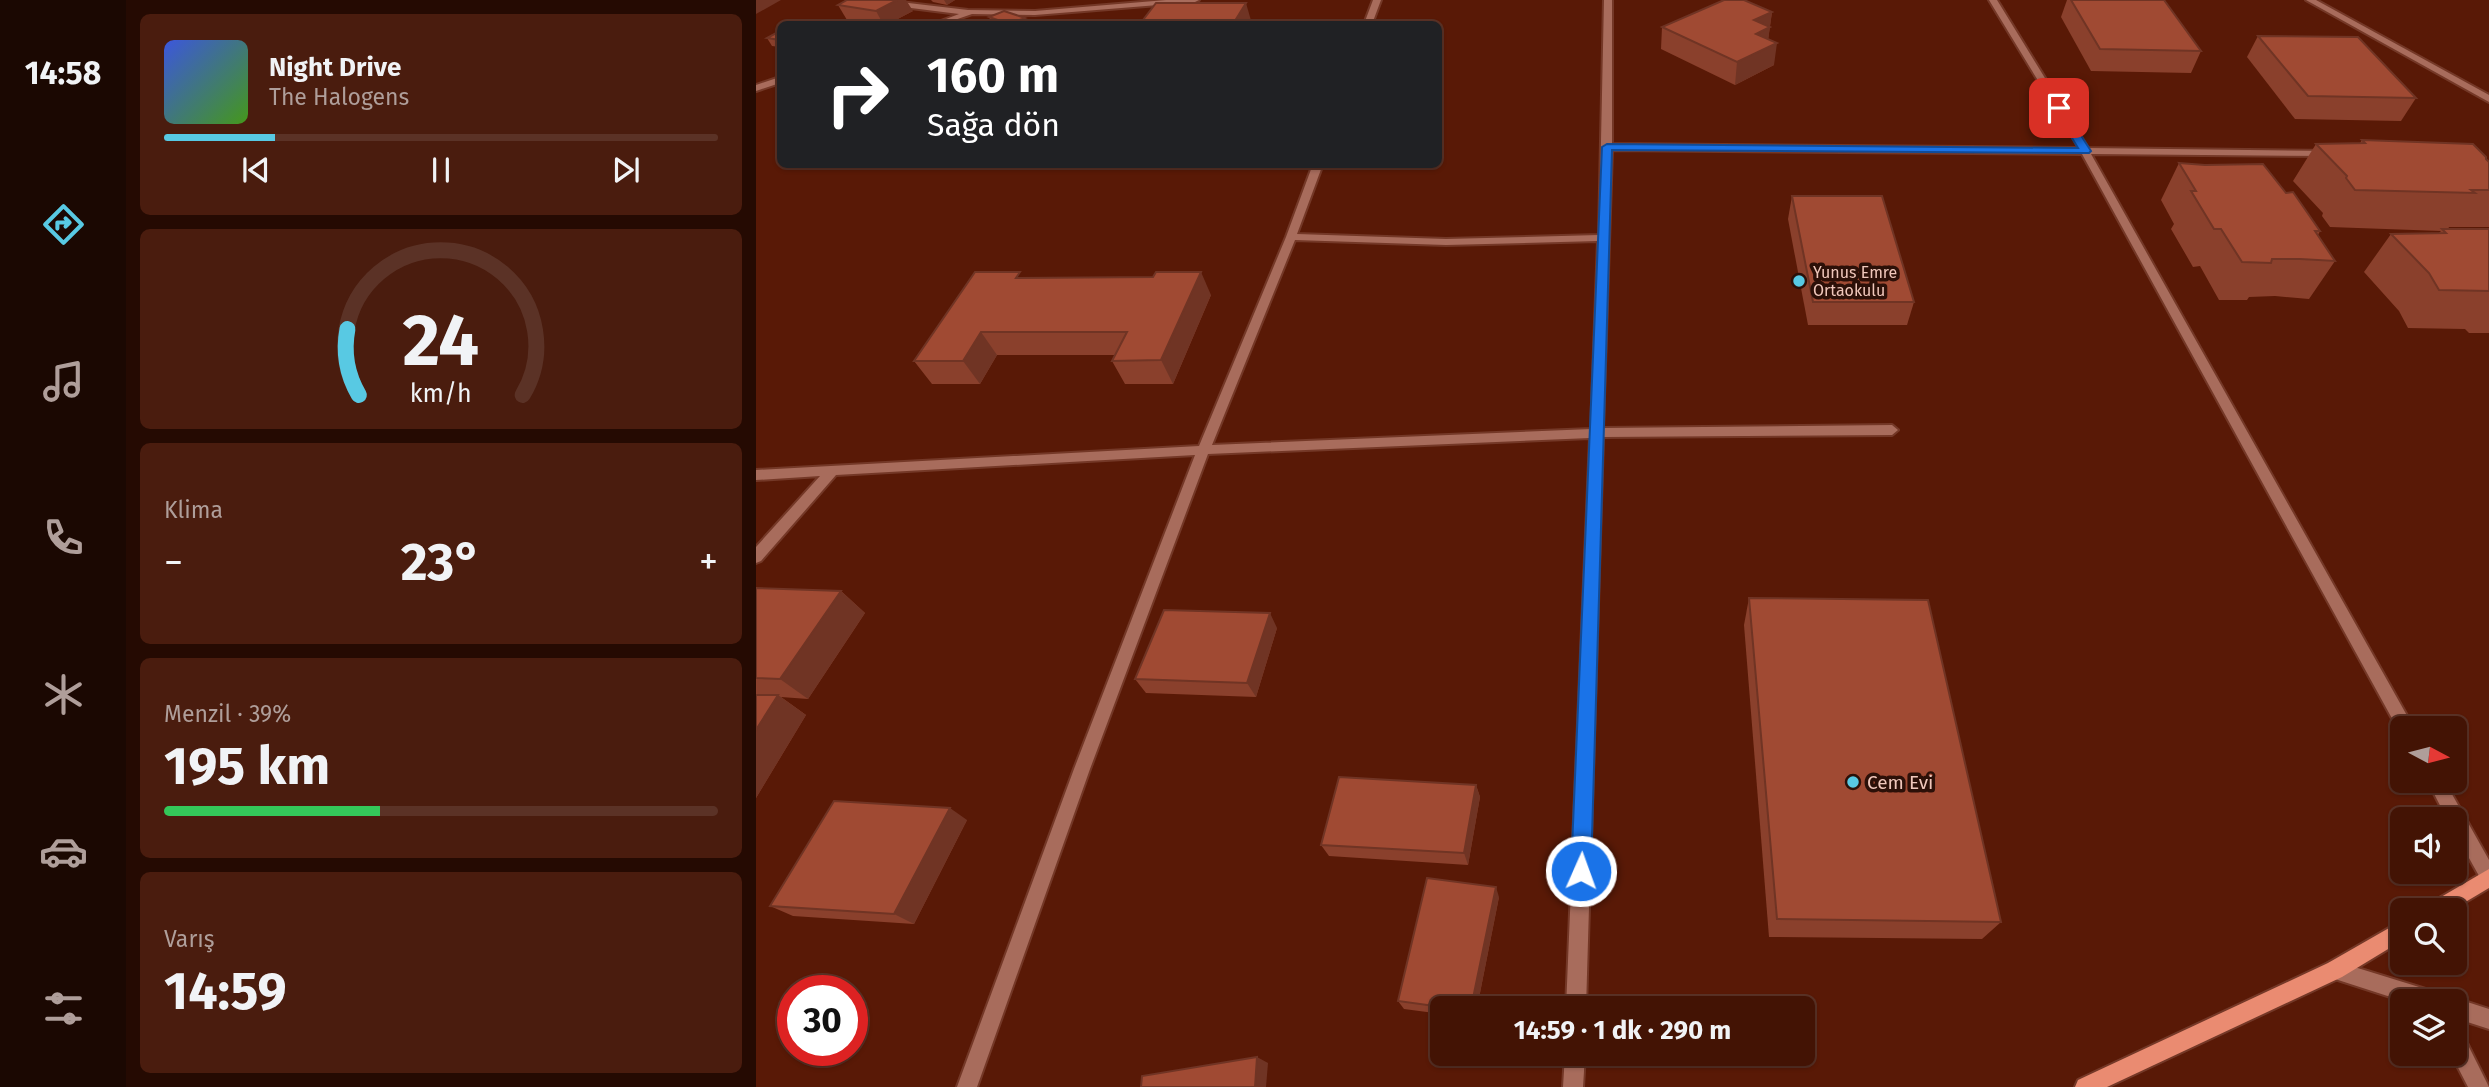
<!DOCTYPE html>
<html lang="tr">
<head>
<meta charset="utf-8">
<style>
  :root { --surface:#431304; --page:#4a1c0e; --text:#f1f3f6; --muted:#af9e9a; --line:#5b3226; --accent:#58c9e3 }
  body { margin:0; font-family:"Fira Sans",sans-serif; background:var(--page); color:var(--text); height:100vh; display:flex; flex-direction:column; font-size:26px; white-space:nowrap }
  * { box-sizing:border-box; margin:0 }
  p { font-size:23px; color:var(--muted) }
  .icon { flex:none; width:38px; height:38px; fill:none; stroke:currentColor; stroke-width:2; stroke-linecap:round; stroke-linejoin:round }
  .map { position:relative; flex:1; overflow:hidden }
  .side { display:flex; flex-direction:column; gap:14px; padding:14px; background:#250a02; width:630px }
  .side>* { flex:none }
  .top-card { position:absolute; left:21px; top:21px; width:665px; height:147px; border-radius:10px; box-shadow:0 2px 5px #0004,0 0 0 2px var(--line); background:#202124; color:#fff; overflow:hidden }
  .needle { width:46px; rotate:97deg }
  .fabs { position:absolute; left:1634px; top:716px; display:grid; gap:14px }
  .fabs a { display:grid; place-items:center; width:77px; height:77px; border-radius:10px; background:var(--surface); box-shadow:0 2px 5px #0004,0 0 0 2px var(--line); font-size:35px }
  .speed { position:absolute; left:21px; top:975px; display:flex; gap:14px; font-size:35px; font-weight:700; text-align:center }
  .speed>* { display:grid; place-content:center; width:91px; height:91px; border-radius:50%; background:var(--surface); box-shadow:0 2px 5px #0004,0 0 0 2px var(--line); line-height:1 }
  .speed .limit { border:10px solid #d22; background:#fff; color:#111 }
  .pin { position:absolute; display:grid; place-items:center; width:60px; height:60px; color:#fff; margin:-30px; border-radius:14px; box-shadow:0 4px 10px #0006 }
  .me { position:absolute; width:77px; margin:-38px; rotate:2deg; stroke-linejoin:round; filter:drop-shadow(0 0 5px #0008) }
  .turn { display:flex; align-items:center; gap:24px; height:147px; padding:0 35px; font-size:32px }
  .turn .icon { width:91px; height:91px; stroke-width:2.5 }
  .turn b { display:block; font-size:49px; line-height:60px }
  .big { font-size:52px; font-weight:700; line-height:1.1 }
  .side .widget { flex:1; display:flex; flex-direction:column; justify-content:center; gap:10px; min-width:0; padding:0 24px; border-radius:10px; background:var(--page) }
  .side .dial { align-items:center; gap:0 }
  .dial svg { height:182px; overflow:visible; fill:none; stroke:var(--line); stroke-width:7; stroke-linecap:round; text-anchor:middle }
  .dial text { fill:var(--text); stroke:none }
  .song { display:flex; align-items:center; gap:21px }
  .cover { width:84px; height:84px; border-radius:10px; background:linear-gradient(135deg,hsl(230 70% 55%),hsl(100 70% 35%)) }
  .played { height:7px; border-radius:4px; background:linear-gradient(90deg,var(--accent) 20%,var(--line) 20%) }
  .keys { display:flex; justify-content:space-around; direction:ltr }
  .heat { display:flex; justify-content:space-between; align-items:center; font-size:38px; direction:ltr }
  .charge { height:10px; border-radius:5px; background:linear-gradient(90deg,#34c759 39%,var(--line) 0) }
  .trip { position:absolute; left:674px; top:996px; width:385px; height:70px; border-radius:10px; background:var(--surface); box-shadow:0 2px 5px #0004,0 0 0 2px var(--line); font-weight:700; line-height:70px; text-align:center }
  main { display:flex; flex:1; min-height:0 }
  .dock { display:flex; flex-direction:column; width:126px; justify-content:space-around; align-items:center; background:#1b0802; color:var(--muted) }
  .dock .icon { width:49px; height:49px }
  .dock .on { color:var(--accent) }
  .dock b { font-size:32px; color:var(--text) }
  .map>svg:first-child { display:block }
</style>
</head>
<body>
<main>
<nav class="dock">
<b>14:58</b>
<svg class="icon on" aria-label="directions" viewBox="0 0 24 24"><path d="M12 3l9 9-9 9-9-9zM9 14v-3h6M13 9l2 2-2 2"/></svg>
<svg class="icon" aria-label="music" viewBox="0 0 24 24"><path d="M9 18V5l10-2v13"/><circle cx="6" cy="18" r="3"/><circle cx="16" cy="16" r="3"/></svg>
<svg class="icon" aria-label="phone" viewBox="0 0 24 24"><path d="M5 4h4l2 5-3 2q2 4 5 5l2-3 5 2v4C11 20 4 13 5 4z"/></svg>
<svg class="icon" aria-label="climate" viewBox="0 0 24 24"><path d="M12 3v18M4 7l16 10M4 17L20 7"/></svg>
<svg class="icon" aria-label="car" viewBox="0 0 24 24"><path d="M5 17H2v-5l4-1 3-4h7l3 4 3 1v5h-3M9 17h6M6 11h13"/><circle cx="7" cy="17" r="2"/><circle cx="17" cy="17" r="2"/></svg>
<svg class="icon" aria-label="filters" viewBox="0 0 24 24"><path d="M4 7h16M4 17h16"/><circle cx="9" cy="7" r="2"/><circle cx="15" cy="17" r="2"/></svg>
</nav>
<section class="side">
<div class="widget">
<div class="song"><i class="cover"></i><div><b>Night Drive</b><p>The Halogens</p></div></div>
<div class="played"></div>
<div class="keys"><svg class="icon" aria-label="previous" viewBox="0 0 24 24"><path d="M18 5L8 12l10 7zM5 5v14"/></svg><svg class="icon" aria-label="pause" viewBox="0 0 24 24"><path d="M8 5v14M16 5v14"/></svg><svg class="icon" aria-label="next" viewBox="0 0 24 24"><path d="M6 5l10 7-10 7zM19 5v14"/></svg></div>
</div>
<div class="widget dial"><svg viewBox="0 0 100 80">
<path d="M14 69A42 42 0 1 1 86 69"/>
<path d="M14 69A42 42 0 0 1 9 40" stroke="#58c9e3"/>
<text x="50" y="56" font-size="32" font-weight="700">24</text>
<text x="50" y="72" font-size="11">km/h</text>
</svg></div>
<div class="widget"><p>Klima</p>
<div class="heat"><a>−</a><b class="big">23°</b><a>+</a></div>
</div>
<div class="widget"><p>Menzil · 39%</p><b class="big">195 km</b><div class="charge"></div></div>
<div class="widget"><p>Varış</p><b class="big">14:59</b></div>
</section>
<div class="map">
<svg width="1733" height="1087" viewBox="0 0 1733 1087">
  <rect width="100%" height="100%" fill="#591906"/>
  <g fill="none" stroke-linecap="round" stroke-linejoin="round">
    <g stroke="#743827" stroke-width="4">
      <g id="street">
        <polygon points="103,0 127,0 212,10 279,11 410,0 443,0 439,2 279,15 216,14 187,24 177,24 203,14 107,2"/>
        <polygon points="617,0 625,0 616,24 608,24"/>
        <path d="M848,0h8v144l467,4 -90,-148h8l91,148 245,3v4l-3,1 -239,-2 323,574h-11v6l-3,-1 -318,-579 -470,-4 -9,278 289,-3 6,5 -6,5 -289,2 -17,571h-20l24,-570 -382,16 -118,315 -113,318h-20l117,-318 121,-314 -359,20 -75,86 -5,2v-16l64,-71 -64,4v-10l443,-24 87,-209 27,-73h10l-26,70 149,5 153,-4zM539,240l151,5 152,-4 -7,188 -379,16z"/>
        <polygon points="1550,0 1560,0 1733,95 1733,102"/>
        <polygon points="24,77 24,83 0,91 0,85"/>
        <polygon points="1671,780 1688,780 1733,860 1733,886 1727,883 1699,833 1699,819 1691,819"/>
        <polygon points="1579,961 1676,991 1683,994 1686,1001 1647,1001 1579,979 1572,977 1570,970 1572,963"/>
        <polygon points="1699,998 1733,1009 1733,1029 1699,1018 1699,1001 1693,1001"/>
        <polygon points="1699,1030 1706,1033 1733,1087 1712,1087 1695,1054 1699,1054"/>
        <polygon points="809,1054 829,1054 827,1087 807,1087"/>
      </g>
    </g>
    <g stroke="#743827" stroke-width="4">
      <g id="secondary">
        <polygon points="1733,869 1733,888 1696,910 1670,910 1673,904"/>
        <polygon points="1647,920 1647,940 1586,977 1351,1087 1319,1087 1322,1080 1572,963"/>
      </g>
    </g>
    <use href="#street" fill="#a86c5c" fill-rule="evenodd"/>
    <use href="#secondary" fill="#ea8b71" fill-rule="evenodd"/>
  </g>
  <g fill="#8a402c">
    <polygon points="175,0 199,0 191,5 177,2"/>
    <polygon points="1311,0 1408,0 1445,51 1435,73 1335,71 1305,17"/>
    <polygon points="82,5 157,11 132,24 117,24 91,20"/>
    <polygon points="1016,12 1012,40 1018,65 979,85 905,49 906,27"/>
    <polygon points="233,17 272,24 236,24"/>
    <polygon points="24,31 24,47 16,46 11,38"/>
    <polygon points="1502,36 1660,98 1645,121 1539,119 1491,57"/>
    <polygon points="1606,140 1730,159 1733,162 1733,227 1693,227 1692,229 1733,229 1733,333 1713,333 1709,329 1652,328 1643,311 1608,272 1635,234 1683,233 1685,231 1574,227 1566,216 1567,213 1537,181 1560,144 1604,143"/>
    <polygon points="1423,163 1530,193 1564,231 1562,235 1579,261 1553,299 1519,296 1493,297 1491,300 1463,300 1444,266 1437,267 1415,229 1418,224 1405,200"/>
    <polygon points="1036,196 1158,302 1151,325 1052,325 1032,219"/>
    <polygon points="267,278 455,295 417,384 369,384 356,361 359,355 241,355 224,384 176,384 158,361"/>
    <polygon points="0,588 85,591 109,613 52,699 25,697 50,715 0,798"/>
    <polygon points="993,598 1245,922 1226,939 1013,937 988,625"/>
    <polygon points="521,628 500,697 390,693 379,679"/>
    <polygon points="720,785 724,797 712,865 573,856 565,845"/>
    <polygon points="211,820 158,924 37,916 14,906"/>
    <polygon points="743,897 721,1008 686,1008 686,1014 648,1009 642,1001"/>
  </g>
  <g fill="#703424">
    <polygon points="0,0 25,0 0,14"/>
    <polygon points="141,0 150,0 157,11 132,24 127,24 120,11"/>
    <polygon points="188,0 199,0 191,5"/>
    <polygon points="490,3 496,24 477,24"/>
    <polygon points="1016,12 1011,48 1021,43 1018,65 979,85 981,62 998,20"/>
    <polygon points="269,18 272,24 254,24"/>
    <polygon points="445,272 455,295 417,384 405,360"/>
    <polygon points="225,332 241,355 224,384 207,361"/>
    <polygon points="85,591 109,613 52,699 24,679"/>
    <polygon points="514,613 521,628 500,697 491,683"/>
    <polygon points="22,695 50,715 0,798 0,730"/>
    <polygon points="720,785 724,797 712,865 708,853"/>
    <polygon points="194,808 211,820 158,924 138,914"/>
    <polygon points="740,887 743,897 721,1008 715,1008"/>
    <polygon points="501,1057 512,1063 510,1087 499,1087"/>
  </g>
  <g fill="#a04a33" stroke="#703424" stroke-width="2">
    <polygon points="91,0 141,0 120,11 82,5"/>
    <polygon points="968,0 988,0 1016,12 998,20 1014,27 1000,34 1021,43 981,62 906,27"/>
    <polygon points="1315,0 1408,0 1445,51 1344,49"/>
    <polygon points="400,3 490,3 477,24 384,24"/>
    <polygon points="248,11 269,18 253,24 233,17"/>
    <polygon points="24,31 24,40 11,38"/>
    <polygon points="1502,36 1602,37 1660,98 1552,96"/>
    <polygon points="1606,140 1717,144 1730,157 1730,159 1733,162 1733,190 1715,190 1719,193 1599,190 1590,178 1591,176 1560,144 1609,143"/>
    <polygon points="1423,163 1449,165 1507,164 1530,193 1537,192 1564,231 1559,231 1579,261 1544,259 1516,259 1515,263 1486,262 1465,229 1458,229 1435,191 1440,191"/>
    <polygon points="1036,196 1126,196 1158,302 1057,302"/>
    <polygon points="1686,229 1733,229 1733,291 1683,290 1673,273 1635,234 1690,233"/>
    <polygon points="219,272 264,272 260,278 397,277 400,272 445,272 405,360 356,361 371,332 225,332 207,361 158,361"/>
    <polygon points="0,588 85,591 24,679 0,678"/>
    <polygon points="993,598 1172,600 1245,922 1021,919"/>
    <polygon points="408,610 514,613 491,683 379,679"/>
    <polygon points="0,695 22,695 0,730"/>
    <polygon points="583,777 720,785 708,853 565,845"/>
    <polygon points="78,801 194,808 138,914 14,906"/>
    <polygon points="671,878 740,887 715,1008 693,1008 642,1001"/>
    <polygon points="501,1057 499,1087 385,1087 386,1076"/>
  </g>
  <polygon fill="#1a73e8" stroke="#114b97" stroke-width="2" points="1299,106 1306,106 1335,151 1333,153 856,150 835,871 832,878 825,881 818,878 815,871 846,147 851,144 1322,148 1298,108"/>
  <g fill="#58c9e3" stroke="#2c1008" stroke-width="2.5">
    <circle cx="1043" cy="281" r="7"/>
    <circle cx="1097" cy="782" r="7"/>
  </g>
  <g text-anchor="middle" stroke-width="7" stroke-linejoin="round" paint-order="stroke">
    <g font-size="16" fill="#f0c7bb" stroke="#2c1008" text-anchor="start">
      <text x="1057" y="278">Yunus Emre<tspan x="1057" dy="18">Ortaokulu</tspan></text>
    </g>
    <g font-size="19" fill="#f0c7bb" stroke="#2c1008" text-anchor="start">
      <text x="1111" y="789">Cem Evi</text>
    </g>
  </g>
</svg>
<div class="fabs">
<a><svg class="needle" viewBox="-14 -14 28 28"><path d="M0-13l5 13h-10z" fill="#e53935"/><path d="M0 13l5-13h-10z" fill="#af9e9a"/></svg></a>
<a><svg class="icon" aria-label="sound" viewBox="0 0 24 24"><path d="M4 9h4l5-4v14l-5-4H4zM17 9q2 3 0 6"/></svg></a>
<a><svg class="icon" aria-label="search" viewBox="0 0 24 24"><circle cx="10" cy="10" r="6"/><path d="M15 15l6 6"/></svg></a>
<a><svg class="icon" aria-label="layers" viewBox="0 0 24 24"><path d="M12 4l9 5-9 5-9-5zM3 14l9 5 9-5"/></svg></a>
</div>
<div class="speed"><div class="limit">30</div></div>
<div class="pin" style="left:1303px;top:108px;background:#d93025"><svg class="icon" aria-label="arrive" viewBox="0 0 24 24"><path d="M6 21V4h12l-3 4 3 4H6"/></svg></div>
<svg class="me" style="left:825px;top:871px" viewBox="-20 -20 40 40"><circle r="17" fill="#1a73e8" stroke="#fff" stroke-width="3"/><path d="M0-11L8 9 0 5-8 9z" fill="#fff"/></svg>
<div class="trip">14:59 · 1 dk · 290 m</div>
<div class="top-card">
<div class="turn"><svg class="icon" aria-label="right" viewBox="0 0 24 24"><path d="M7 20v-9h11M14 6l5 5-5 5"/></svg><div><b>160 m</b>Sağa dön</div></div>
</div>
</div>
</main>
</body>
</html>
